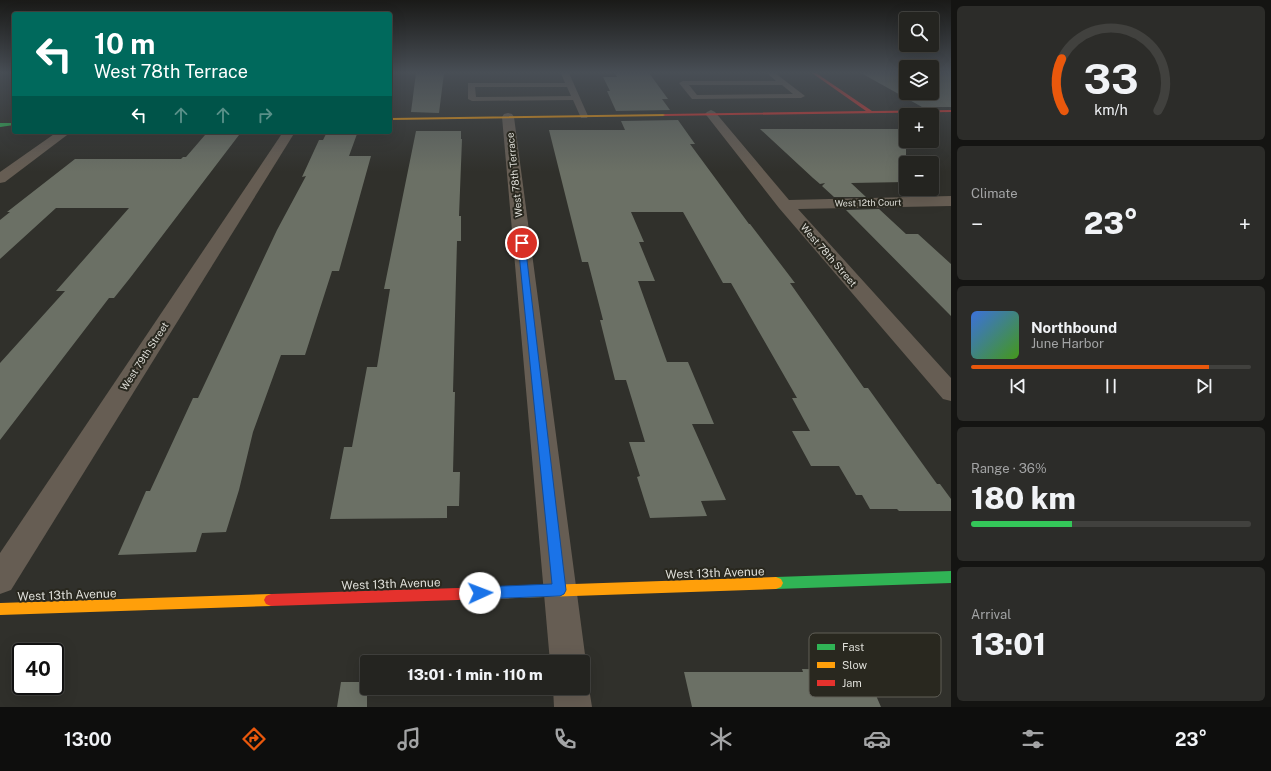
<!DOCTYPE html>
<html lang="en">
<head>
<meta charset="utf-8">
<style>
  :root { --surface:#242420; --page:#2c2c29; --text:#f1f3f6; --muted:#a3a4a5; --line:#41413e; --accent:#ea580c }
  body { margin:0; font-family:"Public Sans",sans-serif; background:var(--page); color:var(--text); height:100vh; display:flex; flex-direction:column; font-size:15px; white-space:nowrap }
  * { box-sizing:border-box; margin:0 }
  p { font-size:13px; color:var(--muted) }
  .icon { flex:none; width:22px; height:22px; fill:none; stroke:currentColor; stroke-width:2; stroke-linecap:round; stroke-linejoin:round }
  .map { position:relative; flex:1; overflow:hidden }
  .details { display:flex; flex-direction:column; gap:6px; padding:6px; background:#141412; width:320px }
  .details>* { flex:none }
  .hud { position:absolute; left:12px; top:12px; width:380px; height:122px; border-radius:4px; box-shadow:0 4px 16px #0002,0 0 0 1px var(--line); background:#00695c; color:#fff; overflow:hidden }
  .buttons { position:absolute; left:899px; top:12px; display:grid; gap:8px }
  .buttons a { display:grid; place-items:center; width:40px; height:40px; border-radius:4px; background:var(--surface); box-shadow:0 4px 16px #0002,0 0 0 1px var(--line); font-size:20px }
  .speed { position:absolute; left:12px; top:643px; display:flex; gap:8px; font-size:20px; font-weight:700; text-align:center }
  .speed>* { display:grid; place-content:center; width:52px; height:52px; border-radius:50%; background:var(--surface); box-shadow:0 4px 16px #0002,0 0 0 1px var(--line); line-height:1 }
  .speed .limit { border:2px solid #111; border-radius:6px; background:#fff; color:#111 }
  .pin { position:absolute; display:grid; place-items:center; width:34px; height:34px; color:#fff; margin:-17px; border:2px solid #fff; border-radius:50%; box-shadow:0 1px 4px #0007 }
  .me { position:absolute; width:44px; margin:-22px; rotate:88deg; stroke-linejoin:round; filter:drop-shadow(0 0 3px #0008) }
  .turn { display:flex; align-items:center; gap:14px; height:84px; padding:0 16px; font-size:18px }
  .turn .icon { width:52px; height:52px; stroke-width:2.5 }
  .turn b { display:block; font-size:28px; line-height:34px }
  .lanes { display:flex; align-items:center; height:38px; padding:0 16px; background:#0003; justify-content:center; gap:20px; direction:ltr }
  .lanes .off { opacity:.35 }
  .big { font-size:30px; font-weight:800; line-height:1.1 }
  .details .tile { flex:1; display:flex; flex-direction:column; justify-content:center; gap:6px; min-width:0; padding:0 14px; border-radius:6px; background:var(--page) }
  .details .dial { align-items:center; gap:0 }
  .dial svg { height:104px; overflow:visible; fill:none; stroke:var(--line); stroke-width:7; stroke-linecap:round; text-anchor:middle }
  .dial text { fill:var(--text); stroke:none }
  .song { display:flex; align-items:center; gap:12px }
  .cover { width:48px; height:48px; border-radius:6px; background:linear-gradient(135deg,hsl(220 70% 55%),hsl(100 70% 35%)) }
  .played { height:4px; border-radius:2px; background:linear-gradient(90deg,var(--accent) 85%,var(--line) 85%) }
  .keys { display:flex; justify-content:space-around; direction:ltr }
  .heat { display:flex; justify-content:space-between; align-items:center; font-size:22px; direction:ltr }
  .charge { height:6px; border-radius:3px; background:linear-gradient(90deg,#34c759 36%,var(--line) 0) }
  .trip { position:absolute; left:360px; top:655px; width:230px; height:40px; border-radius:4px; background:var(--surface); box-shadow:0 4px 16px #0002,0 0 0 1px var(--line); font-weight:800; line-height:40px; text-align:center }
  .menu { display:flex; height:64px; justify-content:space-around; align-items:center; background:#0e0e0d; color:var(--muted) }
  .menu .icon { width:28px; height:28px }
  .menu .current { color:var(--accent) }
  .menu b { font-size:18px; color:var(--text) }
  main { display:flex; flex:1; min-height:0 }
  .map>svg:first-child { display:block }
</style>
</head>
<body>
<main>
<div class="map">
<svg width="951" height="707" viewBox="0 0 951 707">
  <rect width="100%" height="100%" fill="#30302b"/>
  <g fill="#6b7065">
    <polygon points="416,73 444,73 439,113 411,112"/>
    <polygon points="615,73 649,73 668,99 662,99 670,110 616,111 607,91 610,91 603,77 617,77"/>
    <polygon points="861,73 906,73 906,93 932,93 932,73 951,73 951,107 922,107"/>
    <polygon points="678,120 695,144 690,144 749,224 750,224 795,283 790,283 864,388 868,388 937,484 940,484 951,499 951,511 899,511 897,509 870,509 862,495 856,495 839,466 811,466 792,431 810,431 792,398 797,398 731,283 723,283 683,212 631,212 644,242 639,242 655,281 638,281 667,362 688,362 714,424 692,424 726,500 701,501 707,516 650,518 637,477 640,476 629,442 645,442 626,380 615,380 600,320 603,320 588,262 582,262 549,130 625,130 621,121"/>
    <polygon points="760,129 906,129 906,182 851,183 866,197 834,197 822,186 825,183 820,184 813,178"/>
    <polygon points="416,131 461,131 461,139 462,139 459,216 461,216 461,241 457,241 453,392 455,392 453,472 460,472 459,506 447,506 447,518 330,519 344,447 352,447 367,367 377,367 390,289 384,289"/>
    <polygon points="326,134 357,134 349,156 371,156 339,271 332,271 305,355 281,355 253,432 239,490 226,532 202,533 196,552 118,555 146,491 150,491 193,398 198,398 277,230 306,176 302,177 319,140 323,140"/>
    <polygon points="205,135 239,135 130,278 114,298 109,298 0,440 0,363 65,291 56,291 129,208 56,208 0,259 0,220 10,212 7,212 75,159 181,159 183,157 186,157"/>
    <polygon points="879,209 906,234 918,234 951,264 951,316 846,210"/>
    <polygon points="802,669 865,670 881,707 692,707 684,672 803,672"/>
    <polygon points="341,682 367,682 367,707 337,707"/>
  </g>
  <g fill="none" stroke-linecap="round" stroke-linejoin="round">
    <g fill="#665d53" fill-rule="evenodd">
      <path d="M561,73h8l19,43 -1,2h-6l-8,-18 -101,1 -4,-2v-16h97zM475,87h92l4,9 -95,1z"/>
      <path d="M767,73h8l30,23 -4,2 -106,1h-3l-13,-16 4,-2h93zM689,85h93l11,9 -96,1z"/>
    </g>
    <g fill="#665d53" fill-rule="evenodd">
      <polygon points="711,110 715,112 789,200 951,196 951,206 798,209 951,378 951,401 943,399 779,208 707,116 705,114 707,112"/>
      <polygon points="508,113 512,114 514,117 586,662 583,668 583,662 550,662 502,117 504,114"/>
      <polygon points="57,132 71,132 5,182 0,183 0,172"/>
      <polygon points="283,132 295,132 11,590 0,594 0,553"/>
      <polygon points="583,675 589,688 592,707 554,707 553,688 583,688"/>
    </g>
    <g fill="#30b455" fill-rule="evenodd">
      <polygon points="0,123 14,123 14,125 0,127"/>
      <polygon points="951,571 951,583 776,589 771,587 769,583 771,579 776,577"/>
    </g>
    <g fill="#ff9f0a" fill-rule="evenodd">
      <polygon points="667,114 667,116 665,116 390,120 390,118"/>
      <polygon points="776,577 781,579 783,583 781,587 776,589 489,599 484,597 482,593 484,589 489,587"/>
      <polygon points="271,594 276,596 278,600 276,604 271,606 0,615 0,603"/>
    </g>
    <g fill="#e5322d" fill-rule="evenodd">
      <polygon points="812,73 816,73 872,111 951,110 951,112 665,116 663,115 665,114 866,111"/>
      <polygon points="489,587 494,589 496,593 494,597 489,599 271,606 266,604 264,600 266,596 271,594"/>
    </g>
  </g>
  <linearGradient id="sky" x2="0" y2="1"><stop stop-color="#1a1a18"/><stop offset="0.42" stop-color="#484e55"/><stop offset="1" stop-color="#484e55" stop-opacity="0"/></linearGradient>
  <rect width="951" height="172" fill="url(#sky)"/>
  <polygon fill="#1a73e8" stroke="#114b97" points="522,241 525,243 566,590 564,594 560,596 480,599 475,597 473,593 475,589 480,587 552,584 518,243"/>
  <g text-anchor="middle" stroke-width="4" stroke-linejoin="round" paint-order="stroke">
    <g font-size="9" fill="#dfdfd9" stroke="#29281f">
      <text transform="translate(868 203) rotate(-1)" y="3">West 12th Court</text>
    </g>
    <g font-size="10" fill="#dfdfd9" stroke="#29281f">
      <text transform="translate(514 175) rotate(-96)" y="4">West 78th Terrace</text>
      <text transform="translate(829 255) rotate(49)" y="4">West 78th Street</text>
      <text transform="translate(144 356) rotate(-57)" y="4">West 79th Street</text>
    </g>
    <g font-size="12" fill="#dfdfd9" stroke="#29281f">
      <text transform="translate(715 573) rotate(-2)" y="4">West 13th Avenue</text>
      <text transform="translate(391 584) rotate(-2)" y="4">West 13th Avenue</text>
      <text transform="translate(67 595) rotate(-2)" y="4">West 13th Avenue</text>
    </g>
  </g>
  <rect x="809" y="633" width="132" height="64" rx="6" fill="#29281f" stroke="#605f57" stroke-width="1"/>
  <rect x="817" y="644" width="18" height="6" fill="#30b455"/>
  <rect x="817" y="662" width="18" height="6" fill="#ff9f0a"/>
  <rect x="817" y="680" width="18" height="6" fill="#e5322d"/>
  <g font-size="11" fill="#dfdfd9">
    <text x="842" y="651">Fast</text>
    <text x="842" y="669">Slow</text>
    <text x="842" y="687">Jam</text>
  </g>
</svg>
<div class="buttons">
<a><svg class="icon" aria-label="search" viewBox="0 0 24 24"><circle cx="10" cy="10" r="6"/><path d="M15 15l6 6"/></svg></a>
<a><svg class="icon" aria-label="layers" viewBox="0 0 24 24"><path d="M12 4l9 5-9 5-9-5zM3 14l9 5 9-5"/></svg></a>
<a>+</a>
<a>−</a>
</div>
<div class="speed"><div class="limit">40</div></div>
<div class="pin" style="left:522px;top:243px;background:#d93025"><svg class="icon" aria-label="arrive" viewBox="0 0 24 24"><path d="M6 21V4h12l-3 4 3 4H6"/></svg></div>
<svg class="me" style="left:480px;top:593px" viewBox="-20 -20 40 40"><circle r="19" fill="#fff"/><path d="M0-13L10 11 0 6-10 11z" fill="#1a73e8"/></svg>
<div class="trip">13:01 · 1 min · 110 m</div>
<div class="hud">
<div class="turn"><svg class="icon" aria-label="left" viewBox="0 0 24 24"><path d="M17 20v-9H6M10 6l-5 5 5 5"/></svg><div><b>10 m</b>West 78th Terrace</div></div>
<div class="lanes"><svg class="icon" aria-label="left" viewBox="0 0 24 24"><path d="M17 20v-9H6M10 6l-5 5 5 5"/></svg><svg class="icon off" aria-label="ahead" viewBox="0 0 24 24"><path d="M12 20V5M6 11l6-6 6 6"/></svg><svg class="icon off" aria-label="ahead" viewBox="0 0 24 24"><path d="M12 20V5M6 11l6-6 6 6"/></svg><svg class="icon off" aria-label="right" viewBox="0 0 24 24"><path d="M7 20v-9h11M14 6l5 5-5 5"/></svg></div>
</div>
</div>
<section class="details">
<div class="tile dial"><svg viewBox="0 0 100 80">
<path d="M14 69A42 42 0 1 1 86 69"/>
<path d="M14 69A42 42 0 0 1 12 29" stroke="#ea580c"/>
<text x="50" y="56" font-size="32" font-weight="700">33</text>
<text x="50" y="72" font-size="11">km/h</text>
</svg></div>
<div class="tile"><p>Climate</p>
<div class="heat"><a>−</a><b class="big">23°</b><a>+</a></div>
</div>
<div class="tile">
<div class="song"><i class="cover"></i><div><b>Northbound</b><p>June Harbor</p></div></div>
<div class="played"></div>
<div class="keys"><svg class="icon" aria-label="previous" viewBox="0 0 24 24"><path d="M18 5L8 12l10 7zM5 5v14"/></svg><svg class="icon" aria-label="pause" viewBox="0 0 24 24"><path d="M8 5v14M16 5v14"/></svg><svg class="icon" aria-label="next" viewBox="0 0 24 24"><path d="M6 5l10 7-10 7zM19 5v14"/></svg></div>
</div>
<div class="tile"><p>Range · 36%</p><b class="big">180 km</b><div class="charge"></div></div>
<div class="tile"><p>Arrival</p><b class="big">13:01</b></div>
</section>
</main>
<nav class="menu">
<b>13:00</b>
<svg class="icon current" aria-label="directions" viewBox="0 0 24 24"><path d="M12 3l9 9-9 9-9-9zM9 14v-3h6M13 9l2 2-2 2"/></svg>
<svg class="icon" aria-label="music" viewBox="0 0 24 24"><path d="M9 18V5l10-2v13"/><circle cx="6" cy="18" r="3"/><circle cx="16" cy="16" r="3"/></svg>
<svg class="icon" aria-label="phone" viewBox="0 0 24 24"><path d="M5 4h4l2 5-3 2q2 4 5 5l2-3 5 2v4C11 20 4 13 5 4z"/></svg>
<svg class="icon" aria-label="climate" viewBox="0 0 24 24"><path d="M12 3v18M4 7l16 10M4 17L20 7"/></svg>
<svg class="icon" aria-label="car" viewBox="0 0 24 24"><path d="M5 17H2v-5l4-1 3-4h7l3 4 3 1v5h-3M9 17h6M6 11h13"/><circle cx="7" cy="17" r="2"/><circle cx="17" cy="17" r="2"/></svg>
<svg class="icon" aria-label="filters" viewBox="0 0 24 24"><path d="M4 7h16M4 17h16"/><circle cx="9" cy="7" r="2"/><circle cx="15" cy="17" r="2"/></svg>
<b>23°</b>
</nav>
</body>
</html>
